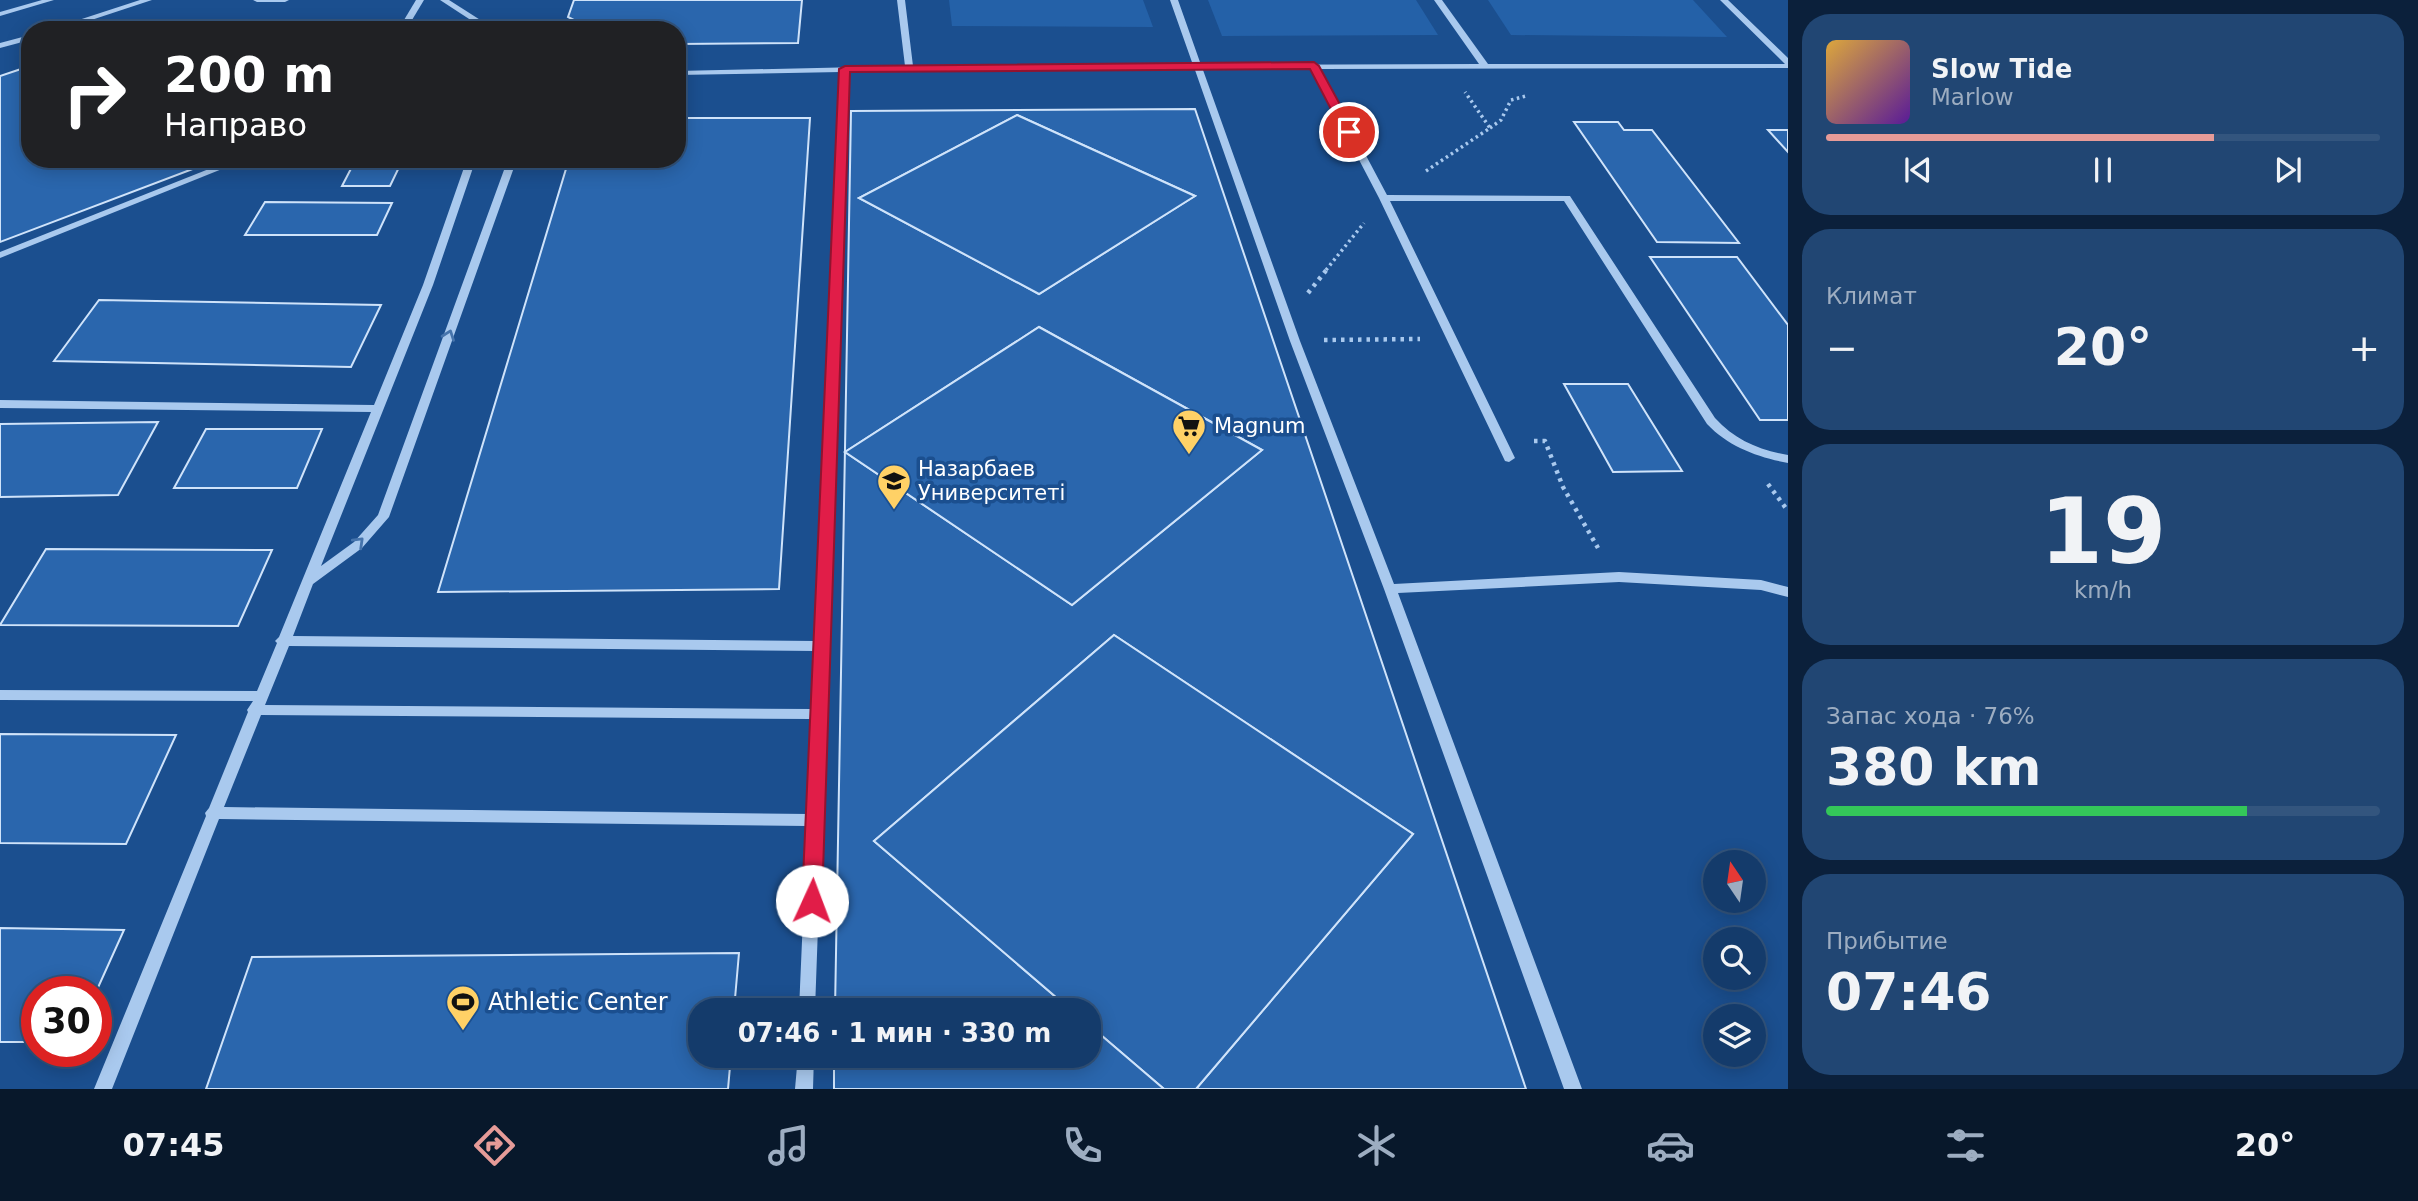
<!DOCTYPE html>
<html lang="ru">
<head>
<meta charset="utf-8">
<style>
  :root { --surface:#143b6b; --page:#214673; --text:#f1f3f6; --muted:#9dadc1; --line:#33557e; --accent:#e69b98 }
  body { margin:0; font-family:"DejaVu Sans",sans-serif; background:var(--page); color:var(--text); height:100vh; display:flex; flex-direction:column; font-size:26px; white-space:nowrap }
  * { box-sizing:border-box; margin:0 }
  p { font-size:23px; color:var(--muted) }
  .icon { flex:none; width:38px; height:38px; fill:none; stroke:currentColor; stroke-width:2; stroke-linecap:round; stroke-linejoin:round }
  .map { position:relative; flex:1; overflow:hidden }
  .drawer { display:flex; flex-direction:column; gap:14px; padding:14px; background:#0b203b; width:630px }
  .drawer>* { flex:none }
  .top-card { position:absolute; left:21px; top:21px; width:665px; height:147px; border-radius:28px; box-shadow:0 4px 18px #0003,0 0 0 2px var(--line); background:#202124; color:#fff; overflow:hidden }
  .needle { width:46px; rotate:347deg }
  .buttons { position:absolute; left:1703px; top:850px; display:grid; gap:14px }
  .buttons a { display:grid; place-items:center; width:63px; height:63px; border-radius:50%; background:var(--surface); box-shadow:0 4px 18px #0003,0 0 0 2px var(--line); font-size:35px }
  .speed { position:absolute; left:21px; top:976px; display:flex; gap:14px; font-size:35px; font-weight:700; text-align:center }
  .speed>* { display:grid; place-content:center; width:91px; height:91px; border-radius:50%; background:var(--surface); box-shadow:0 4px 18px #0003,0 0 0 2px var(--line); line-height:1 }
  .speed .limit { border:10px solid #d22; background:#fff; color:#111 }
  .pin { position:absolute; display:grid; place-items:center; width:60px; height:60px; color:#fff; margin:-30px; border:4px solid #fff; border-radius:50%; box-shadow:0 2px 7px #0007 }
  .me { position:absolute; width:77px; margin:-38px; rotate:2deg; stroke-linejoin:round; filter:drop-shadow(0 0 5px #0008) }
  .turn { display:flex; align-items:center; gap:24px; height:147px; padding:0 28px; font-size:32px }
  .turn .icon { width:91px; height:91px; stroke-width:2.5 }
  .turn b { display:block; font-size:49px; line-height:60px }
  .big { font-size:52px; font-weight:700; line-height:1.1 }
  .drawer .tile { flex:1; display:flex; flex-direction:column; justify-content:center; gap:10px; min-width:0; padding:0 24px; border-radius:28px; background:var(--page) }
  .drawer .dial { align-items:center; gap:0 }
  .dial b { font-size:91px; line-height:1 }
  .song { display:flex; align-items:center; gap:21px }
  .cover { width:84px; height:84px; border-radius:10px; background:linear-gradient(135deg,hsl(40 70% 55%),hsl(270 70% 35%)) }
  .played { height:7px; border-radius:4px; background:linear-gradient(90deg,var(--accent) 70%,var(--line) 70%) }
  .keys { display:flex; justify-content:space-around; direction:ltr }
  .heat { display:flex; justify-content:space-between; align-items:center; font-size:38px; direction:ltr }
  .charge { height:10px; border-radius:5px; background:linear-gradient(90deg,#34c759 76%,var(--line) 0) }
  .trip { position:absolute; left:688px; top:998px; width:413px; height:70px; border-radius:28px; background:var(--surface); box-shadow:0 4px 18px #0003,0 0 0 2px var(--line); font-weight:700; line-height:70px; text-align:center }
  .tab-bar { display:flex; height:112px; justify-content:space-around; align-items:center; background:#08182b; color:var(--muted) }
  .tab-bar .icon { width:49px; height:49px }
  .tab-bar .current { color:var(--accent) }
  .tab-bar b { font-size:32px; color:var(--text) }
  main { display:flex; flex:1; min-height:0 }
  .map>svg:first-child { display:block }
</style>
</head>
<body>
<main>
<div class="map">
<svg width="1788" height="1089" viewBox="0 0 1788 1089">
  <rect width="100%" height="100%" fill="#1b4f8f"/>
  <g fill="#2461a8">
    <polygon points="949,0 1143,0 1153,27 952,26"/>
    <polygon points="1208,0 1416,0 1438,35 1222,36"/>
    <polygon points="1488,0 1693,0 1727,37 1511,35"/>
  </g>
  <g fill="#2a66ad" stroke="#cfe3fa" stroke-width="2" fill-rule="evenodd">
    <polygon points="574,0 802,0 798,43 677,44 677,30 593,30 568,17"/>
    <polygon points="375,20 369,30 139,30 166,21"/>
    <polygon points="30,66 30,159 219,159 0,242 0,76"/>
    <path d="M1195,109l331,980h-330l217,-255 -299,-199 -240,206 197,169h-236l16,-899zM1017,115l178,81 -156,98 -180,-96zM1039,327l223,123 -190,155 -227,-153z"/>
    <polygon points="1017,115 1195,196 1039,294 859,198"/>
    <polygon points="677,118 810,118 779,589 438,592 569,159 677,159"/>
    <polygon points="1574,122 1618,122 1624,130 1652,130 1739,243 1657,242"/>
    <polygon points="1768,130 1788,130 1788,152"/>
    <polygon points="356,159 403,159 390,186 342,186"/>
    <polygon points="265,202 392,203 377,235 245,235"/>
    <polygon points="1650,257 1737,257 1788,325 1788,420 1760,420"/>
    <polygon points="99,300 381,305 351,367 54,361"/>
    <polygon points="1039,327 1262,450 1072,605 845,452"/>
    <polygon points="1564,384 1628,384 1682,471 1613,472"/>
    <polygon points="158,422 118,495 0,497 0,424"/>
    <polygon points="206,429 322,429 297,488 174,488"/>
    <polygon points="46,549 272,550 238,626 0,625"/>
    <polygon points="1114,635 1413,834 1196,1089 1164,1089 1088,1024 1088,1010 1071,1010 874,841"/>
    <polygon points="0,734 176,735 126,844 0,843"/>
    <polygon points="0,928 124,930 96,992 37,992 37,1042 0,1042"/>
    <polygon points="739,953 734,1010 700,1010 700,1055 731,1055 728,1089 206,1089 252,957"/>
    <polygon points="1088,1024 1164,1089 834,1089 834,1055 1088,1055"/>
  </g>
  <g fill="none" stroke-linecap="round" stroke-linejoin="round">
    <g stroke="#a9c9ee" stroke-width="3.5" stroke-dasharray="2.5 3.5" stroke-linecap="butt">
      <polyline points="1490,128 1501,120 1511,100 1526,96"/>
      <polyline points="1426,171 1490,128 1465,92"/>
      <polyline points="1326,270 1364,223"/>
    </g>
    <g stroke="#a9c9ee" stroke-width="4.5" stroke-dasharray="3.5 5" stroke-linecap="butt">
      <polyline points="1308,293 1328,268"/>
      <polyline points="1324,340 1420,339"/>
      <polyline points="1534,441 1545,441 1563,487 1598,548"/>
      <polyline points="1768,484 1788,511"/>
    </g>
    <g fill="#a9c9ee" fill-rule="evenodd">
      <polygon points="42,0 54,0 0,16 0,12"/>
      <polygon points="140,0 152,0 61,30 48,30"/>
      <polygon points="253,0 289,0 285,2 257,2"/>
      <polygon points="416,0 424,0 406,30 398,30"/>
      <polygon points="440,0 449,0 496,30 486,30"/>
      <path d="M897,0h8l8,66 280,-1 -23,-65h8l23,65 278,-1 -45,-64h8l46,64h297l-65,-64h8l60,58v10l-468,1 67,126 183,1 145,222c20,22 44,32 73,37v8c-31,-6 -59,-16 -81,-39l-143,-223h-174l125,257 -6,4 -4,-1 -126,-263 -67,-128h-109l97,271 94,243 225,-12 142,8 27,7v10l-27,-7 -142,-8 -221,11 184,496h-18l-180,-500 -94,-248 -95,-271 -346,2 -34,938h-16l8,-184 -588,-7 -107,270h-18l112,-273 -1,-3 4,-5 39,-96 -1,-2 6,-9 -253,-1v-10l257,1 20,-48 -2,-2 4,-4 92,-225 -371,-4v-8l374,5 49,-120 44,-126h9l-43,126 -112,281 33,-24 24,-27 130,-356h9l-128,358 -27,31 -49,36 -20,52 522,5 26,-569 -164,3v-4l228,-5zM289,646l526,5 -3,58 -547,-4zM261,715l551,4 -4,95 -584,-7z"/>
      <polygon points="30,35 30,40 0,48 0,43"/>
      <polygon points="234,159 247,159 0,258 0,252"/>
      <polygon points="798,1055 814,1055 813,1089 795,1089"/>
    </g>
  </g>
  <defs><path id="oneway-chevron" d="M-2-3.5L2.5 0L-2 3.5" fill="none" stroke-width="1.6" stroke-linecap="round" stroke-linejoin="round" transform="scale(1.75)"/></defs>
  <g stroke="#4674ac">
    <use href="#oneway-chevron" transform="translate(449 335) rotate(-70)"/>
    <use href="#oneway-chevron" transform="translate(359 542) rotate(-44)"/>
  </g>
  <polygon fill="#e11d48" stroke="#92132f" stroke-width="2" points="1314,62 1319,66 1355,132 1353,134 1343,132 1310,69 850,72 822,901 819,908 812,910 805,908 802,901 839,69 845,66"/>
  <defs>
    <g id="supermarket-pin" transform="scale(1.75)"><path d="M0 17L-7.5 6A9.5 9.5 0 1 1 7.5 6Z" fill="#ffd166" stroke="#1b4f8f"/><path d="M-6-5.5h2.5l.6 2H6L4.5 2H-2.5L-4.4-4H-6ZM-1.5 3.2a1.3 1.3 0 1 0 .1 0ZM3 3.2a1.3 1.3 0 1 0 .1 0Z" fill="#111"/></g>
    <g id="university-pin" transform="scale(1.75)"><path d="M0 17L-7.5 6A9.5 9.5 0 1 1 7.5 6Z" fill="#ffd166" stroke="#1b4f8f"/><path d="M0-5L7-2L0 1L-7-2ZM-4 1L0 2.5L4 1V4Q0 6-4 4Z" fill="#111"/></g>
    <g id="stadium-pin" transform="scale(1.75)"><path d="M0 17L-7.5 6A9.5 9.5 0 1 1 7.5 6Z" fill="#ffd166" stroke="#1b4f8f"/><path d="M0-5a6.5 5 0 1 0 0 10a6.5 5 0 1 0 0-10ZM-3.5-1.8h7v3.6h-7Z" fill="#111"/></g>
  </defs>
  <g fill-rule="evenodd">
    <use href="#supermarket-pin" x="1189" y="426"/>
    <use href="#university-pin" x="894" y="481"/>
    <use href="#stadium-pin" x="463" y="1002"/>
  </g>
  <g text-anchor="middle" stroke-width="7" stroke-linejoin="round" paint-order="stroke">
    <g font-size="21" fill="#fff" stroke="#1b4f8f" text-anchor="start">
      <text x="1214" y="433">Magnum</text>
      <text x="918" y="476">Назарбаев<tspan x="918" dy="24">Университеті</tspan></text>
    </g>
    <g font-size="24" fill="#fff" stroke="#1b4f8f" text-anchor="start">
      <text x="488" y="1010">Athletic Center</text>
    </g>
  </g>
</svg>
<div class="buttons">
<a><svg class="needle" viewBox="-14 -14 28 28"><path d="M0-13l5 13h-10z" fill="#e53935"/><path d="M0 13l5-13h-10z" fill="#9dadc1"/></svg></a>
<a><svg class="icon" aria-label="search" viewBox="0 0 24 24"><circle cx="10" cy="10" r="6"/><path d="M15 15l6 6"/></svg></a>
<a><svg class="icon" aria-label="layers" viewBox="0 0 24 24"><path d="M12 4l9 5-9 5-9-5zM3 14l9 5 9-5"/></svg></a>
</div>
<div class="speed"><div class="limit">30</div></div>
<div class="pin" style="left:1349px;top:132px;background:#d93025"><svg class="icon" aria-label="arrive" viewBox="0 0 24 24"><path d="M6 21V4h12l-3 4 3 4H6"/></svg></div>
<svg class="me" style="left:812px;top:901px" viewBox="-20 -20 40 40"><circle r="19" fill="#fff"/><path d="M0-13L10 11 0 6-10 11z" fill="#e11d48"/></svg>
<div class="trip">07:46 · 1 мин · 330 m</div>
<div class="top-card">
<div class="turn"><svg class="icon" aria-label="right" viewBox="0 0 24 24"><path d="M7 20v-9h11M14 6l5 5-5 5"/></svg><div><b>200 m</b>Направо</div></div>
</div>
</div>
<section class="drawer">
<div class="tile">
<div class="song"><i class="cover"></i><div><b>Slow Tide</b><p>Marlow</p></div></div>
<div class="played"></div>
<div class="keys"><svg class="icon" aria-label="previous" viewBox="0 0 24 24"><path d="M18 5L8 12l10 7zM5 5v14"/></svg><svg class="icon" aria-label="pause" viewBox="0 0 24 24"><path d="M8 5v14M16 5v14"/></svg><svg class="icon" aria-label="next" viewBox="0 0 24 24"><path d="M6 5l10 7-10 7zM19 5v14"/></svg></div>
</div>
<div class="tile"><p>Климат</p>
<div class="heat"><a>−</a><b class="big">20°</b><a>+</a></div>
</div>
<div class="tile dial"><b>19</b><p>km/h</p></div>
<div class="tile"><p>Запас хода · 76%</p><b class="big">380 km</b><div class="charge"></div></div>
<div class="tile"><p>Прибытие</p><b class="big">07:46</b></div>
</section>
</main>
<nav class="tab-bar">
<b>07:45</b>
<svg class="icon current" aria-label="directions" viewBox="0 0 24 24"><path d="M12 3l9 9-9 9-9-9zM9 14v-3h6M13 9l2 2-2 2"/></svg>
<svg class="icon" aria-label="music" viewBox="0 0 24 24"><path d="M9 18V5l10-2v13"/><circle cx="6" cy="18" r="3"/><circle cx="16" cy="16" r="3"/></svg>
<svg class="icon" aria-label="phone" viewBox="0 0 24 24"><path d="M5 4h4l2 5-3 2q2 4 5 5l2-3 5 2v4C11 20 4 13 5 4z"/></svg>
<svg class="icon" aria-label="climate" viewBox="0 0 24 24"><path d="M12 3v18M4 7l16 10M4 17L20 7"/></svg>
<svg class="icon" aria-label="car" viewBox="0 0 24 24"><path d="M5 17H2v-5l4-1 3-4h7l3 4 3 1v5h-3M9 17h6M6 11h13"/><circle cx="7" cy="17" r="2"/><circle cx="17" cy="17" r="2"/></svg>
<svg class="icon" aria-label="filters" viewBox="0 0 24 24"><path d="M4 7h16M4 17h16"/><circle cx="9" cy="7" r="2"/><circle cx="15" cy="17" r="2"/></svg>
<b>20°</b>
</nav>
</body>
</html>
